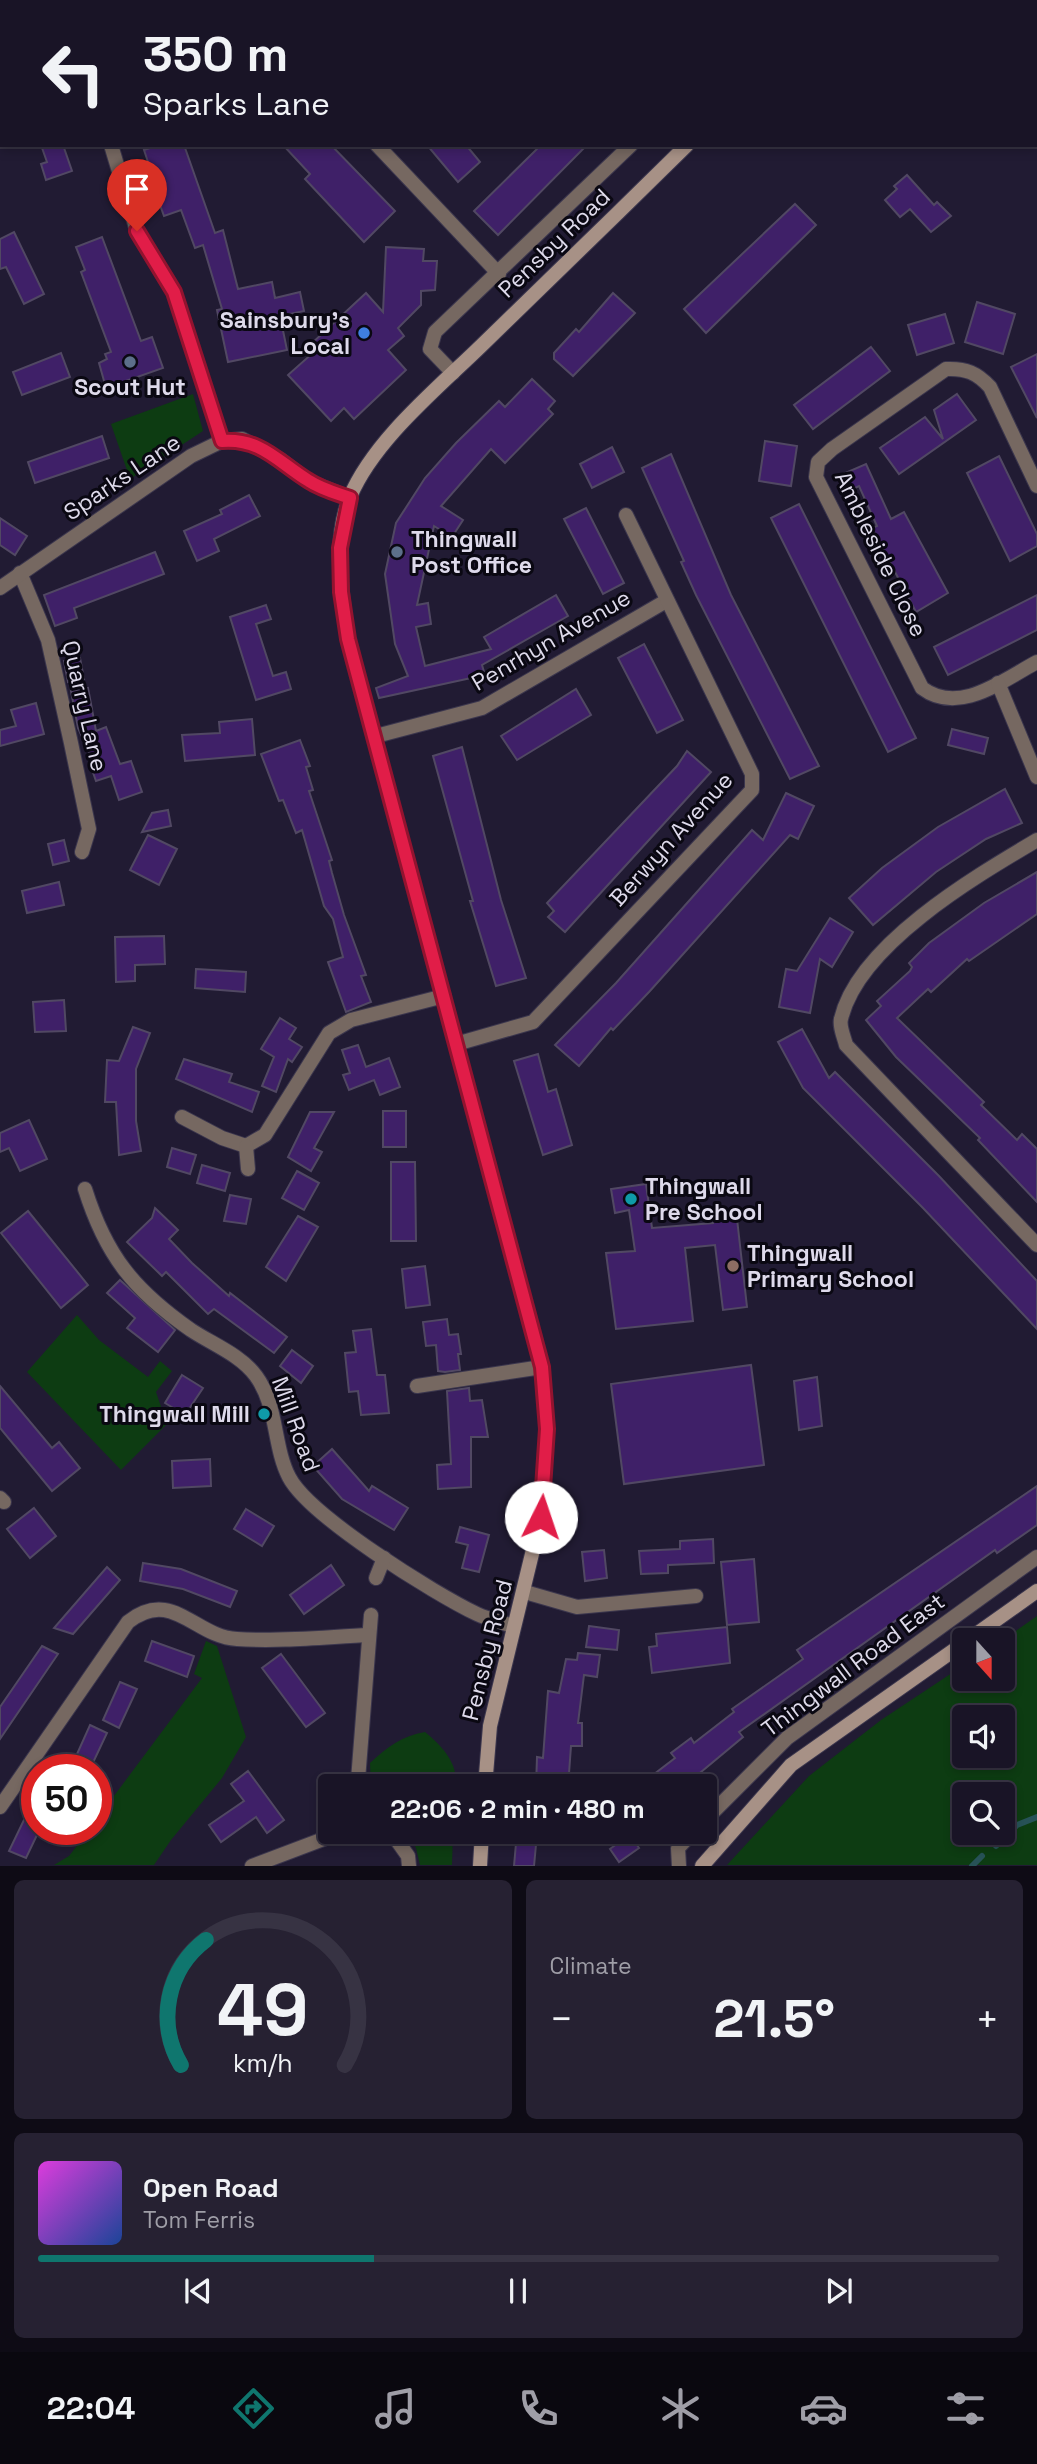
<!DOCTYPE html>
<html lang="en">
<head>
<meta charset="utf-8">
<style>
  :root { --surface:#191426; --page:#262132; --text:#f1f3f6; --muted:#9f9ea7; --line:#373343; --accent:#0f766e }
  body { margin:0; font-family:"Space Grotesk",sans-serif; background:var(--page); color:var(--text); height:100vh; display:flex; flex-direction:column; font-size:26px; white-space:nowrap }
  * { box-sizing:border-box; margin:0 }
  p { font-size:23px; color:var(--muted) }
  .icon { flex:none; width:38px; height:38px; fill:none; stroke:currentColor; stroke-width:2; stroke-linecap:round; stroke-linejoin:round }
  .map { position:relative; height:1866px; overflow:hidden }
  .side { display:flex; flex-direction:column; gap:14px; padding:14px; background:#0e0b15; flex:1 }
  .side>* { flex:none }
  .guide { position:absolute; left:0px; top:0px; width:1038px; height:147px; box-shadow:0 4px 10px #0003,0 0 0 2px var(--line); background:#191426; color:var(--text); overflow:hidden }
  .needle { width:46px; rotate:159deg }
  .tools { position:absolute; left:952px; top:1628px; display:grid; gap:14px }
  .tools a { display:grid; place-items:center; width:63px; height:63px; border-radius:7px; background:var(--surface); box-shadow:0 4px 10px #0003,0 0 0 2px var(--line); font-size:35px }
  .speed { position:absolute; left:21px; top:1754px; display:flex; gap:14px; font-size:35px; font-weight:700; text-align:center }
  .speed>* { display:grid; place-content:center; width:91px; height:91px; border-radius:50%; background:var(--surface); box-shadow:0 4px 10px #0003,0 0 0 2px var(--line); line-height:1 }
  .speed .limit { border:10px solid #d22; background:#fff; color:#111 }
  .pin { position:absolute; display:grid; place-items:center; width:60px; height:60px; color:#fff; margin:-72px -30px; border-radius:50% 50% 50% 0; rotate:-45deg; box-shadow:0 0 7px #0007 }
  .pin .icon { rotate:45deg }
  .me { position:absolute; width:77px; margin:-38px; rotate:4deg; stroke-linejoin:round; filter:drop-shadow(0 0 5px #0008) }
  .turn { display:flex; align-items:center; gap:24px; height:147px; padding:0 28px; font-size:32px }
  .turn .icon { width:91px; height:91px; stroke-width:2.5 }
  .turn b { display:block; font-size:49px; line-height:60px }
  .big { font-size:52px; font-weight:600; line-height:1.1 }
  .side .card { flex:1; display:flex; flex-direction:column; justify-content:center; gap:10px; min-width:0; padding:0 24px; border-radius:10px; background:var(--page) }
  .side .dial { align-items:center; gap:0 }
  .dial svg { height:182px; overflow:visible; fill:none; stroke:var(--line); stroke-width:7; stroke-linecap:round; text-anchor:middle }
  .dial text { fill:var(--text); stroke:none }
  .song { display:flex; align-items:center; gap:21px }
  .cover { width:84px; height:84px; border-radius:10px; background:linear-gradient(135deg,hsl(300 70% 55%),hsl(220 70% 35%)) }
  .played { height:7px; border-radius:4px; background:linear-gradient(90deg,var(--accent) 35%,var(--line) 35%) }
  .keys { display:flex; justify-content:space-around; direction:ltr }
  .heat { display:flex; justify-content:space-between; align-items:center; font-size:38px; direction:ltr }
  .side .tiles { flex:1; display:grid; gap:14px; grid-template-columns:1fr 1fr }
  .card:last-child { grid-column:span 2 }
  .trip { position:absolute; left:318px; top:1774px; width:399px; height:70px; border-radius:7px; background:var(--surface); box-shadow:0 4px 10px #0003,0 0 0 2px var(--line); font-weight:600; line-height:70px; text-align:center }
  .dock { display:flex; height:112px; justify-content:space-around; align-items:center; background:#0a080f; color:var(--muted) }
  .dock .icon { width:49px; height:49px }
  .dock .on { color:var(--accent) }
  .dock b { font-size:32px; color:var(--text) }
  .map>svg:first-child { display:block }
</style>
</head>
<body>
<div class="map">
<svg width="1037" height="1866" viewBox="0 0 1037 1866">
  <rect width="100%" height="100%" fill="#211b33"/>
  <g fill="#0d3c12" fill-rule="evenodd">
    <polygon points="193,394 203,431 130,479 111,424"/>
    <polygon points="77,1315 99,1340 148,1377 160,1361 172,1371 156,1392 167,1424 121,1470 27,1372"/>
    <path d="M1037,1616v249h-310l82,-89 72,-56 83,-55v13h39v-38zM964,1717h39v38h-39zM964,1794h39v38h-39z"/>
    <polygon points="206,1641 217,1646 246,1737 222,1778 171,1840 154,1865 54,1865 69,1856 90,1829 96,1829 96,1820 202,1678 194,1674"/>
    <path d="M425,1732c18,15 33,31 31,55h-85l-1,-24c17,-16 32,-27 55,-31z"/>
    <polygon points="406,1832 453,1832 452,1865 420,1865 416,1848"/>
  </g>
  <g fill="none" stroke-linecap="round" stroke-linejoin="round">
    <g stroke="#275257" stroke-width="6">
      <polyline points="996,1846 1017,1825 1037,1817"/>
      <polyline points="972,1866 982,1856"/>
    </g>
  </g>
  <g fill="#3f2068" stroke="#514863" stroke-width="2">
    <polygon points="41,145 63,145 72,171 46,180 41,164 47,162"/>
    <polygon points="159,145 184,145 215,233 223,230 238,289 272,282 275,298 300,292 304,311 280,316 287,350 228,362 217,310 222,309 203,245 195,248 181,210 164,216 149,175 152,174 144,150"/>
    <polygon points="283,145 331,145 395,211 364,242 305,179 310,174"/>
    <polygon points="427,145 466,145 480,162 458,182"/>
    <polygon points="541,145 587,145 498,235 474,211"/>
    <polygon points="907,175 934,205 937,202 951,216 931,232 910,209 900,217 885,200 897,189 894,186"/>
    <polygon points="795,204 816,225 706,333 684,309"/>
    <polygon points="14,232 44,294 24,304 6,267 0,269 0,239"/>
    <polygon points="102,237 141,341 152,337 163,368 106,388 99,363 107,359 105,354 111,352 81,272 85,270 76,247"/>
    <polygon points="386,247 424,249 423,261 437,261 435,290 421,291 421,305 398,328 404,336 388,350 406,370 354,419 344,408 331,421 288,375 324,343 310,345 366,293 383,312"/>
    <polygon points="613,293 635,313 573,376 554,359 554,353 576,329 579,332"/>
    <polygon points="977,302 1015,314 1003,354 965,342"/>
    <polygon points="945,314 954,343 917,355 908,325"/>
    <polygon points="871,347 890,371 813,429 794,405"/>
    <polygon points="61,353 70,377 22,395 13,372"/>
    <polygon points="1037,354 1037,418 1011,367"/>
    <polygon points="532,379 555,401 548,409 553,414 505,463 491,449 441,506 463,520 452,537 434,526 417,605 428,603 431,624 416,627 425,666 491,649 484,637 556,595 568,616 482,665 485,675 379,698 376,688 408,676 395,644 385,574 396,523 425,478 456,443 499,401 505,407"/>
    <polygon points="957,394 976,420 899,474 880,448 925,417 943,439 934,410"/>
    <polygon points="102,436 109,458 35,483 28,462"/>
    <polygon points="765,441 797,446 791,486 759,481"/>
    <polygon points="612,447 624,472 592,488 580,464"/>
    <polygon points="671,454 731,595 819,766 790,779 696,595 681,562 684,561 642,468"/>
    <polygon points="999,456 1037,534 1037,546 1010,561 967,473"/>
    <polygon points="866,464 891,519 904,512 948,593 916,612 872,528 877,526 859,486 851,490 843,474"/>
    <polygon points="249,495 260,516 214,539 219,551 197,561 184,531 222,514 220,510"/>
    <polygon points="799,504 916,738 888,752 771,518"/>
    <polygon points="586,508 624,583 603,594 564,519"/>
    <polygon points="0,518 27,536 15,555 0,545"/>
    <polygon points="155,552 164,574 74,608 77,618 55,626 44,595"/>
    <polygon points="1037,595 1037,630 948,675 934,647"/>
    <polygon points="266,605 271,619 256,624 273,676 286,672 291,689 256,700 230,617"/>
    <polygon points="644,644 683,720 657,733 618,658"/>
    <polygon points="80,658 84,679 68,682 64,661"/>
    <polygon points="88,688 96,731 106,727 120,764 131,761 142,792 119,800 111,776 96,781 90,764 94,763 78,728 71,691"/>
    <polygon points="576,689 591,715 517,760 501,736"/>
    <polygon points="36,703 44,734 0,746 0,730 16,726 11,710"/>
    <polygon points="252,719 255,755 185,761 182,735 220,733 219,722"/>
    <polygon points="952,729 988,738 984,754 948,745"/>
    <polygon points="300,740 310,766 306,767 313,790 309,791 332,860 329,861 332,873 344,915 366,975 361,976 371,1002 346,1012 328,962 343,957 333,919 324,906 302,830 296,833 283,800 279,801 261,754"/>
    <polygon points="462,747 501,900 526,978 496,986 470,901 473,901 433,756"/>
    <polygon points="687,751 711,772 565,932 548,917 554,911 547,903 677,766"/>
    <polygon points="1005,789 1022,823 986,839 936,872 873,925 849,898 882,868 938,827"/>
    <polygon points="786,793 814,806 798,839 790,835 649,992 613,1030 611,1028 579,1066 555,1045 616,983 752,830 763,840"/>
    <polygon points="168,810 171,826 142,832 152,813"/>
    <polygon points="148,835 177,849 159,885 130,870"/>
    <polygon points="64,840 69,861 53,865 48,844"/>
    <polygon points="1037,872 1037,914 969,961 967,959 931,992 928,989 897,1018 984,1102 981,1105 1017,1140 1022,1134 1037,1149 1037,1202 978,1140 980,1138 896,1057 866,1020 881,1006 877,1001 910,971 912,967 909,963 929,943 984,903"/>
    <polygon points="59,882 64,905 27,913 22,891"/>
    <polygon points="830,918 853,932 832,967 820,959 810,1013 779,1007 786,969 797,971"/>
    <polygon points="164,936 165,964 135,965 135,981 116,982 115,937"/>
    <polygon points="196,969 246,972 245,992 195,988"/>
    <polygon points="64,1000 66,1031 35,1032 33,1002"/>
    <polygon points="280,1018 296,1028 289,1039 302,1047 292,1062 288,1059 276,1092 262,1086 274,1057 261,1049"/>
    <polygon points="133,1027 150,1033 136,1069 136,1121 141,1151 119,1155 116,1102 105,1102 107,1060 119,1061"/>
    <polygon points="802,1029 829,1078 835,1072 939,1176 1037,1281 1037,1329 923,1208 803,1088 778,1042"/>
    <polygon points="358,1045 366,1067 389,1058 400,1087 380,1095 374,1080 349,1090 343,1075 350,1073 342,1050"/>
    <polygon points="538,1054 548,1092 556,1089 572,1145 543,1155 514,1061"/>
    <polygon points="184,1059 232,1074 229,1082 259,1092 252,1112 176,1079"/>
    <rect x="383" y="1111" width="23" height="36"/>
    <polygon points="310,1112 334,1112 314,1148 322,1152 311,1171 288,1157"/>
    <polygon points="29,1120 47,1159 20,1171 9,1148 0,1152 0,1133"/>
    <polygon points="172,1148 196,1155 190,1174 167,1167"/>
    <polygon points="391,1162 415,1162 416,1241 391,1241"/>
    <polygon points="202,1165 230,1173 225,1191 197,1183"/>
    <polygon points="297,1171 319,1183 304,1210 282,1198"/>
    <polygon points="646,1184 652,1228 713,1223 712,1212 736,1210 747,1307 723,1310 715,1245 685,1248 693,1321 616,1329 606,1253 635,1251 629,1210 615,1213 611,1189"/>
    <polygon points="230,1195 251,1199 246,1224 224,1221"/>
    <polygon points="155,1208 178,1230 169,1239 192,1263 229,1296 230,1293 287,1337 274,1353 214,1309 208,1314 166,1272 162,1276 127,1242 152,1218"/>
    <polygon points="28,1211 88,1285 61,1308 1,1233"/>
    <polygon points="298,1216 318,1227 286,1281 266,1267"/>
    <polygon points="425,1266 430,1305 406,1308 402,1269"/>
    <polygon points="120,1280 175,1330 158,1352 127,1328 135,1318 107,1293"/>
    <polygon points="447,1319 449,1335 458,1334 461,1354 458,1354 460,1370 445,1372 438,1371 436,1345 426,1346 423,1322"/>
    <polygon points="371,1329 377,1375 385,1375 389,1413 361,1415 358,1391 349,1392 345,1353 356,1352 353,1331"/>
    <polygon points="292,1350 313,1366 301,1383 280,1366"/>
    <polygon points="751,1365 764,1465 624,1484 611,1384"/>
    <polygon points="182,1375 203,1388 185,1415 165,1403"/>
    <polygon points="817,1377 822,1426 799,1430 794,1381"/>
    <polygon points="0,1386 52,1448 59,1442 80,1468 52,1491 0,1428"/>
    <polygon points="469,1388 470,1401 482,1400 488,1437 471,1437 471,1487 438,1489 437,1465 451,1464 447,1391"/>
    <polygon points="332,1449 369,1491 372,1486 408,1508 394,1530 342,1499 313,1466"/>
    <polygon points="210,1459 211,1486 173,1488 172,1461"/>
    <polygon points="1037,1486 1037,1525 997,1553 995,1550 739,1732 743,1737 683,1787 655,1787 649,1778 675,1758 671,1753 691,1738 694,1743 734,1712 732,1709 803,1659 797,1650"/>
    <polygon points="34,1508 56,1536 30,1558 7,1529"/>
    <polygon points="246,1509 274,1526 262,1546 234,1529"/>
    <polygon points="460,1527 489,1535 479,1572 462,1568 468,1545 456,1542"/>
    <polygon points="713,1539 714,1563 668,1565 668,1573 641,1574 639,1551 680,1549 680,1541"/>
    <polygon points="604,1550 607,1578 585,1581 582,1552"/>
    <polygon points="754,1559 759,1622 727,1625 721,1562"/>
    <polygon points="143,1563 181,1569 237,1591 230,1607 183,1589 140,1581"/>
    <polygon points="331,1565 344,1585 304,1614 290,1595"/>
    <polygon points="107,1567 120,1580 73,1634 54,1628"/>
    <polygon points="589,1626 619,1630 617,1650 586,1647"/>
    <polygon points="727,1627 730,1663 652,1673 649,1647 657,1646 656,1634"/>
    <polygon points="152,1641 194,1656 187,1677 145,1661"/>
    <polygon points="42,1646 58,1654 0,1739 0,1707"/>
    <polygon points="578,1653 600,1655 597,1677 584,1675 578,1723 582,1723 582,1746 571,1746 568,1787 536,1787 537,1757 543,1758 548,1691 559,1693 566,1659 577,1660"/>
    <polygon points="281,1654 325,1713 306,1727 262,1668"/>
    <polygon points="120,1682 137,1689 119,1728 103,1720"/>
    <polygon points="90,1725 107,1733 90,1769 86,1769 73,1763"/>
    <polygon points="248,1771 284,1820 267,1833 256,1817 221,1842 209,1825 244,1801 231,1784"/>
    <polygon points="37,1793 37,1835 26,1858 9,1851"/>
    <polygon points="517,1832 537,1834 534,1866 514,1866"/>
    <polygon points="604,1832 628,1832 639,1848 619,1862 610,1849 614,1846"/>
  </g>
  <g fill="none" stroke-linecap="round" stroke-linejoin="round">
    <g stroke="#3b364d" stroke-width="16">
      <g id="street">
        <polyline points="56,0 58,2"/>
        <polyline points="517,0 519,2"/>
        <polyline points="297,2 298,0"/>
        <polyline points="505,2 506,0"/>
        <polyline points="111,145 137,231 174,292 222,441"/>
        <polyline points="377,145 499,274"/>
        <polyline points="453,373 430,349 435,332 631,145"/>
        <path d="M1037,486l-47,-99c-13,-14 -24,-19 -44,-18l-114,80 -14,13 -2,15 106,211c37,28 81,-8 115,-26"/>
        <polyline points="20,573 48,640 71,743 89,829 82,852"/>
        <polyline points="0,588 191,456 222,441 242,439 281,460 310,482 350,498"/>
        <polyline points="998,683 1037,777"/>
        <polyline points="376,736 482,708 666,601"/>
        <path d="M1037,840c-61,36 -179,105 -196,179 -2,7 3,18 5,26l191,200"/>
        <polyline points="456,1044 533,1022 752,790 752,774 626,515"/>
        <polyline points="182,1117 222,1138 246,1146 265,1135 329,1033 351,1020 444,996"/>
        <polyline points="246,1146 248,1169"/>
        <path d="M85,1189c21,67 49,101 106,141 21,14 50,25 65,46 22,30 17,70 33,101 20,39 146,117 188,137 11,5 24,8 36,12"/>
        <polyline points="417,1386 542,1367"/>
        <polyline points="0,1498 4,1502"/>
        <polyline points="376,1578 384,1558"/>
        <polyline points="525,1592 577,1607 696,1596"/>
        <polyline points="361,1787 358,1780 371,1615"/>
        <path d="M0,1807l128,-185c44,-35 67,15 109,17 43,3 89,-2 132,-4"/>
        <polyline points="705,1820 787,1738 1037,1557"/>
        <polyline points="391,1832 408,1856 409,1866"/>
        <polyline points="252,1866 342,1832"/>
        <polyline points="679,1866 678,1848 693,1832"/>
      </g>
    </g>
    <g stroke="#3b364d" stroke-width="16">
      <g id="secondary">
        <polyline points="813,2 814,0"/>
        <polyline points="968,1640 1037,1591"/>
        <path d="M485,1787l5,-61 51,-209 6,-88 -5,-62 -194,-728c-6,-45 -16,-98 2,-142 24,-57 88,-109 132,-152 68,-66 137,-133 205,-200"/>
        <polyline points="480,1866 482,1832"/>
        <polyline points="702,1866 791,1765 964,1643"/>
      </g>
    </g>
    <use href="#street" stroke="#766861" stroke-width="14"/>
    <use href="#secondary" stroke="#a79186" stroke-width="14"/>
  </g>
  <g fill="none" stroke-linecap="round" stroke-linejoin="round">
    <g stroke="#92132f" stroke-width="18">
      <path id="route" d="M137,231l37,61 48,149c39,-3 56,21 87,40 12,8 27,12 41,17l-10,50 1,44 7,47 194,728 5,62 -6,88"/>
    </g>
    <use href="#route" stroke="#e11d48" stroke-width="12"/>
  </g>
  <circle fill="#3f7fe0" stroke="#0a0812" stroke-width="2.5" cx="364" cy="333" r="7"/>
  <g fill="#5c6f8a" stroke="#0a0812" stroke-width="2.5">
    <circle cx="130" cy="362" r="7"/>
    <circle cx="397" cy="552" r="7"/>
  </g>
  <g fill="#0f9aa8" stroke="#0a0812" stroke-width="2.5">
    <circle cx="631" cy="1199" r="7"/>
    <circle cx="264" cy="1414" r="7"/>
  </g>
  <circle fill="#8d6e63" stroke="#0a0812" stroke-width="2.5" cx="733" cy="1266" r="7"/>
  <g text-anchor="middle" stroke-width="6" stroke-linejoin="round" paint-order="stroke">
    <g font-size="23" fill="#dedaeb" stroke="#0a0812">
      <text transform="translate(554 243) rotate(-44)" y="8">Pensby Road</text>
      <text transform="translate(122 477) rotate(-34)" y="8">Sparks Lane</text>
      <text transform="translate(881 554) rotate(64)" y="8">Ambleside Close</text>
      <text transform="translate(551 640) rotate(-30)" y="8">Penrhyn Avenue</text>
      <text transform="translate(85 706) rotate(77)" y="8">Quarry Lane</text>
      <text transform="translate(671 839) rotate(-48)" y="8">Berwyn Avenue</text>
      <text transform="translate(296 1424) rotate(70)" y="8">Mill Road</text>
      <text transform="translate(487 1650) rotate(-76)" y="8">Pensby Road</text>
      <text transform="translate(853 1665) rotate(-37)" y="8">Thingwall Road East</text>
    </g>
    <g font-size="23" font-weight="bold" fill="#dedaeb" stroke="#0a0812" text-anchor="start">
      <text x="350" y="328" text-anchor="end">Sainsbury's<tspan x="350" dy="26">Local</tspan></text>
      <text x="130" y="395" text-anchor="middle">Scout Hut</text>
      <text x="411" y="547">Thingwall<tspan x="411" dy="26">Post Office</tspan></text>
      <text x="645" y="1194">Thingwall<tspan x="645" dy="26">Pre School</tspan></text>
      <text x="747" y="1261">Thingwall<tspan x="747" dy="26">Primary School</tspan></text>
      <text x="250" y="1422" text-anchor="end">Thingwall Mill</text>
    </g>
  </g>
</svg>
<div class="tools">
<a><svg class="needle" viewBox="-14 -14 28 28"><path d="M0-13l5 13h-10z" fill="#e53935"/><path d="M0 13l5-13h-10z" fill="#9f9ea7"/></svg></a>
<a><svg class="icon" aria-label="sound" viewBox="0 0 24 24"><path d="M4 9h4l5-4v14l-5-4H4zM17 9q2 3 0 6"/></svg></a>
<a><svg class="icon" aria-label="search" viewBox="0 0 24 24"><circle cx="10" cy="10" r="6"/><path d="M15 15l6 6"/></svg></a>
</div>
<div class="speed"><div class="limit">50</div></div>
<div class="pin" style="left:137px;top:231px;background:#d93025"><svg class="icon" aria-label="arrive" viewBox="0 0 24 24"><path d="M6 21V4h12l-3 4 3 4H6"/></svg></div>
<svg class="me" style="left:541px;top:1517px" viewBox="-20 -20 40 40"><circle r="19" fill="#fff"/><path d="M0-13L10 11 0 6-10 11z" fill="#e11d48"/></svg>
<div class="trip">22:06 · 2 min · 480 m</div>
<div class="guide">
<div class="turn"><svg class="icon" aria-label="left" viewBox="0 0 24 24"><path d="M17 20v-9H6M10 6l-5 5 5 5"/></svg><div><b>350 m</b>Sparks Lane</div></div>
</div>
</div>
<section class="side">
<div class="tiles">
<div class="card dial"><svg viewBox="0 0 100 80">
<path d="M14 69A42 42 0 1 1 86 69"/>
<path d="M14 69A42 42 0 0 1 25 14" stroke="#0f766e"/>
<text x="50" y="56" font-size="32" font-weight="700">49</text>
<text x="50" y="72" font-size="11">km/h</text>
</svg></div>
<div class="card"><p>Climate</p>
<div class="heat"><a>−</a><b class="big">21.5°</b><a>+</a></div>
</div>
<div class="card">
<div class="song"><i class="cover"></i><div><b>Open Road</b><p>Tom Ferris</p></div></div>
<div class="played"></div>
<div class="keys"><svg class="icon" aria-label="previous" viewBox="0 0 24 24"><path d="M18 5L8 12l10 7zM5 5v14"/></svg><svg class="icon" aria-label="pause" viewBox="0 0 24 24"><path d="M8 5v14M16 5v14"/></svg><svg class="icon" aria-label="next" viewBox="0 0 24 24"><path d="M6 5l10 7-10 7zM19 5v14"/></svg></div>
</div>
</div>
</section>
<nav class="dock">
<b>22:04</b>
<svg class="icon on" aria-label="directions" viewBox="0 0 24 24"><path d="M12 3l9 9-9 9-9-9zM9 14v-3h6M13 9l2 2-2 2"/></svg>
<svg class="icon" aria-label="music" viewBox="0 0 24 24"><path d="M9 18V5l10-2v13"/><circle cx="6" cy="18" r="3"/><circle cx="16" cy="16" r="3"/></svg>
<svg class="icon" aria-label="phone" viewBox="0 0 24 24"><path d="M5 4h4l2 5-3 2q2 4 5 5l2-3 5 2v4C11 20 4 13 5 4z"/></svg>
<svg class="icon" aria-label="climate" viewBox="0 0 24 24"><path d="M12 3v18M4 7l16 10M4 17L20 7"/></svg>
<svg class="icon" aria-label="car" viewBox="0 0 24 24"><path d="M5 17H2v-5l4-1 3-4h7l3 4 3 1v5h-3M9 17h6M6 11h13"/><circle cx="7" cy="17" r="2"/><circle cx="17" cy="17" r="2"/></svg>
<svg class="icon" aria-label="filters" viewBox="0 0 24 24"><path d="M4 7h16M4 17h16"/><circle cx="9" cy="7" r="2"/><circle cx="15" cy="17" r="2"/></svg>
</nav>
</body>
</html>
